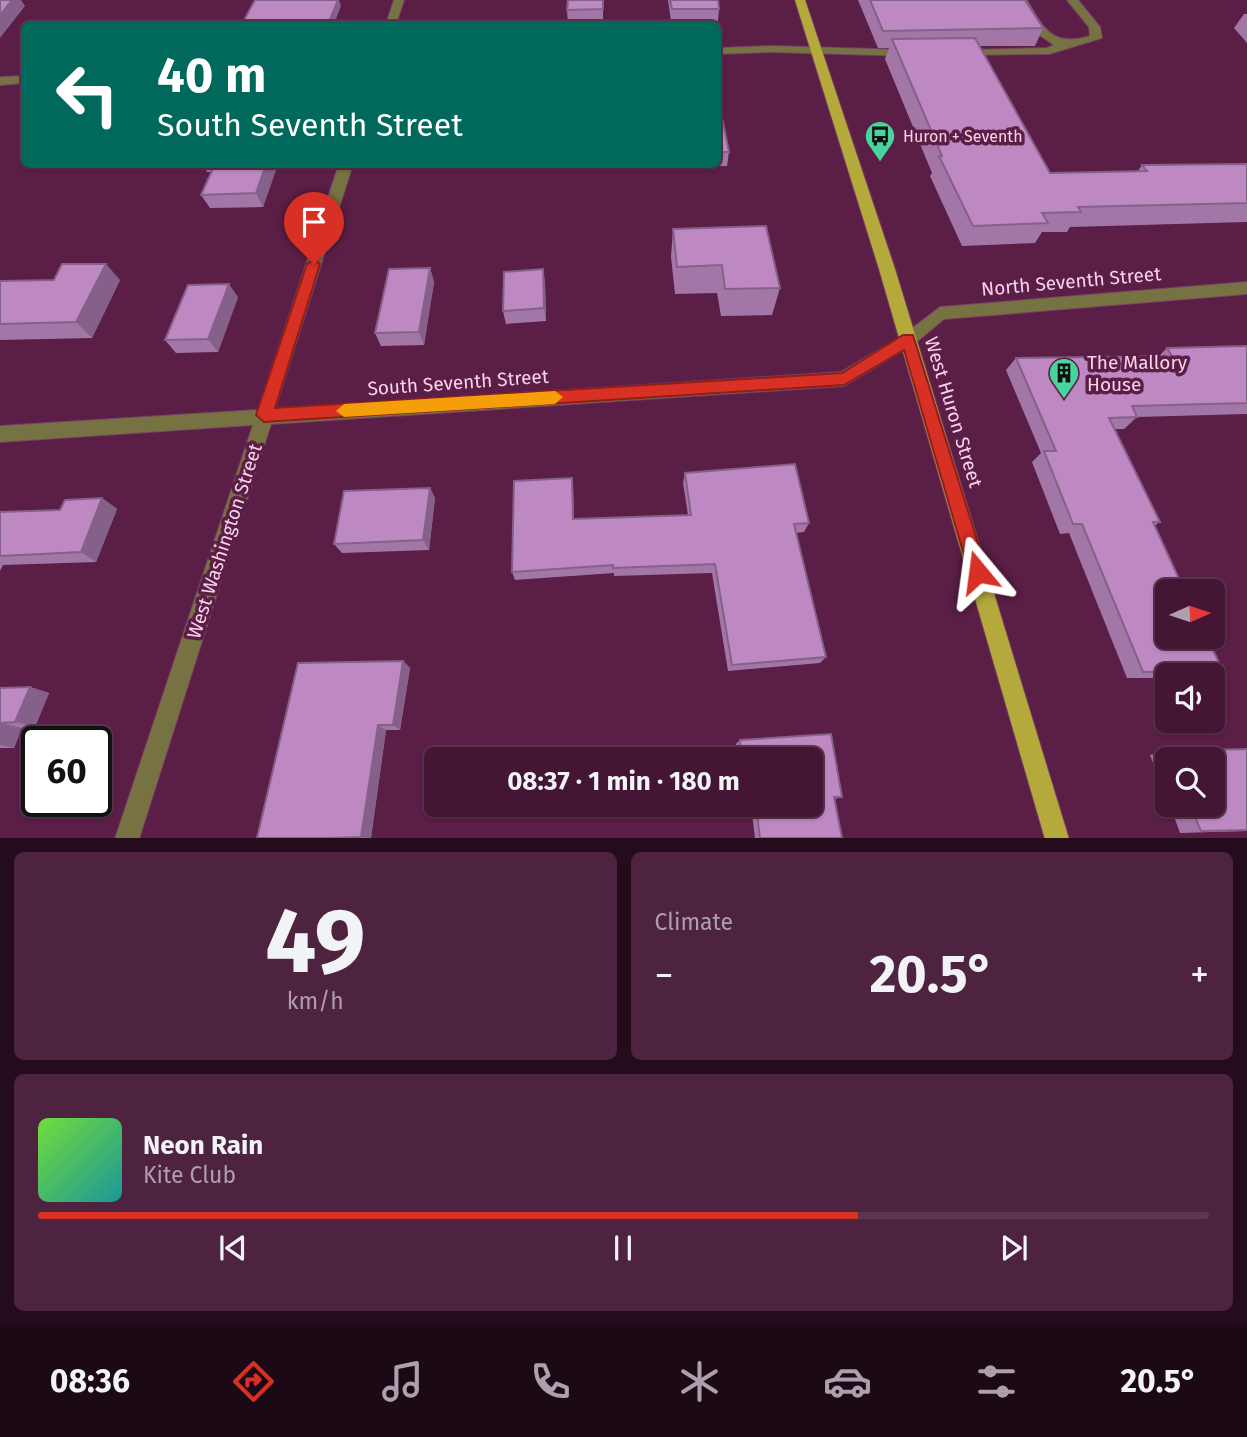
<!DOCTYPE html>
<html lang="en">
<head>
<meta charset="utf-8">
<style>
  :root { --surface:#441634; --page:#4e2340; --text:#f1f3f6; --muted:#af9fac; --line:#5c354f; --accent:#d93025 }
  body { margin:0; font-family:"Fira Sans",sans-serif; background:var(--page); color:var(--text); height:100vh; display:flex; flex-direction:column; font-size:26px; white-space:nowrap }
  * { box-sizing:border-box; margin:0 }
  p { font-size:23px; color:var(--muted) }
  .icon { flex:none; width:38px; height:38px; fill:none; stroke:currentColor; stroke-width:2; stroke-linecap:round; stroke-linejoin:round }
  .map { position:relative; height:838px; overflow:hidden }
  .side { display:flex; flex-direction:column; gap:14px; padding:14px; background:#250c1d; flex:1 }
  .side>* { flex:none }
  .top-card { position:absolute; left:21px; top:21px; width:700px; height:147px; border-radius:10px; box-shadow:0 2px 5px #0004,0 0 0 2px var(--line); background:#00695c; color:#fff; overflow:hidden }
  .needle { width:46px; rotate:87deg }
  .tools { position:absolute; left:1155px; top:579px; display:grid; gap:14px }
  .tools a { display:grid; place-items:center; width:70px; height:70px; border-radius:10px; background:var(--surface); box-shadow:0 2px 5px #0004,0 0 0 2px var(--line); font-size:35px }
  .speed { position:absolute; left:21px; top:726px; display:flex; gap:14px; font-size:35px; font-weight:700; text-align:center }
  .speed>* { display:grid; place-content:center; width:91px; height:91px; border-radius:50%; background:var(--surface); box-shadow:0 2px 5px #0004,0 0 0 2px var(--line); line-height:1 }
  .speed .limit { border:4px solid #111; border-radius:10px; background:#fff; color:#111 }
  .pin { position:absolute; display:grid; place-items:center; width:60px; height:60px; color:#fff; margin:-72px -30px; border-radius:50% 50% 50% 0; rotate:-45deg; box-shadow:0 0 7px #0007 }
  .pin .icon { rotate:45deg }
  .me { position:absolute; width:77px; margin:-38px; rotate:344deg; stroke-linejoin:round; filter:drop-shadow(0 0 5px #0008) }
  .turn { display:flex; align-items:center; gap:24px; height:147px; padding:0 21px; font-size:32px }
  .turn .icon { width:91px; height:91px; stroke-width:2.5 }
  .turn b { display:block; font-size:49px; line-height:60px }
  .big { font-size:52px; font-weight:700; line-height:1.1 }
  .side .card { flex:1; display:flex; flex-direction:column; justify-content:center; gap:10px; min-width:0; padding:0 24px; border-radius:10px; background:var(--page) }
  .side .dial { align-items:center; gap:0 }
  .dial b { font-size:91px; line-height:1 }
  .song { display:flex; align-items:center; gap:21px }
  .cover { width:84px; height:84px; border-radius:10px; background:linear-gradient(135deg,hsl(100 70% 55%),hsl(180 70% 35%)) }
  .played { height:7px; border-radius:4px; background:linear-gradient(90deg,var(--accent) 70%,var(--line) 70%) }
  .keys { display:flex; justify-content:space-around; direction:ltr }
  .heat { display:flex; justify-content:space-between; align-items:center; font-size:38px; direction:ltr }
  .side .tiles { flex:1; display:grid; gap:14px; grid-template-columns:1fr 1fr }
  .card:last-child { grid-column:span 2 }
  .trip { position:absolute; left:424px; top:747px; width:399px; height:70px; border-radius:10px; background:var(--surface); box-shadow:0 2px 5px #0004,0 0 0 2px var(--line); font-weight:700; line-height:70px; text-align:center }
  .menu { display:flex; height:112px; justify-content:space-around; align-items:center; background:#1b0915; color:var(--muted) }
  .menu .icon { width:49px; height:49px }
  .menu .current { color:var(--accent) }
  .menu b { font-size:32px; color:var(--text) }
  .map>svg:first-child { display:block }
</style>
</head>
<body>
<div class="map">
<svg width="1247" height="839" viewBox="0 0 1247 839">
  <rect width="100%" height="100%" fill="#5b1e46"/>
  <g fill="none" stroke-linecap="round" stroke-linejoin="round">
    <g stroke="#783f63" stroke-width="2">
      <g id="minor">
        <polygon points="394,0 404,0 396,24 386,24"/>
        <path d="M1017,0h10c17,30 26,47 63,36l-1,-9 -22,-27h11l22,27 2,11 -53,16 -91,1v-4l4,-1 85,-2 7,-3 -16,-11z"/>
        <polygon points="772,46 910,50 916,53 910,56 772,52 718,54 718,48"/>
        <polygon points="0,77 24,76 24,83 0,85"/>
        <polygon points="339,164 353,164 275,409 841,372 902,336 940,307 1247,282 1247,294 944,319 914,344 844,386 271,424 139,839 115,839 253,425 0,442 0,426 258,410"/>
      </g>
    </g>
    <g stroke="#783f63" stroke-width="2">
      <polygon id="major" points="795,0 805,0 895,269 1069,839 1045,839 879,269"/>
    </g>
    <use href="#minor" fill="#777242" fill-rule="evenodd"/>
    <use href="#major" fill="#b4a93b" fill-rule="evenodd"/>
  </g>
  <g fill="#a376a8">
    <polygon points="603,0 603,23 568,24 567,10"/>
    <polygon points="668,0 718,0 719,9 718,21 671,21"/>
    <polygon points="858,0 1025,0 1043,28 1035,46 980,46 1050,173 1138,171 1142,165 1247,164 1247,222 1070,227 1067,232 1042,232 1035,243 962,246 930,176 932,173 885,59 889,48 878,48"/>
    <polygon points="1244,14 1247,14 1247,43 1234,28"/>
    <polygon points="718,98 729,152 727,166 680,167 680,164 718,164"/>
    <polygon points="203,164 278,164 263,207 210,208 201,195 211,172 207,172"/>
    <polygon points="673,229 780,288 772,315 721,316 717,293 675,294 671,257"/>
    <polygon points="430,268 434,282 424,345 381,346 375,333"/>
    <polygon points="543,269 545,283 546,321 506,324 503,311"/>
    <polygon points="120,280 92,338 0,340 0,281"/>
    <polygon points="238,297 218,352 176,353 165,340"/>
    <polygon points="1247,346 1247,414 1137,417 1124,429 1115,429 1160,522 1154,526 1223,671 1208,676 1167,676 1167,678 1127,678 1069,533 1060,534 1032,462 1041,453 1006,370 1016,358 1159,356 1167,348"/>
    <polygon points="685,473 809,523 804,532 796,533 826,657 820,663 728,671 712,573 614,576 614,573 515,580 512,572 573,488 574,519 688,515 683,483"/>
    <polygon points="430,488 435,498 429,550 342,553 334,544"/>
    <polygon points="102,498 117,509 96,562 3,565 0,571 0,512 60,510"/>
    <polygon points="403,661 410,668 400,730 386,730 371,838 257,838"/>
    <polygon points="30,687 49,693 35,727 22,728 14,748 0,748 0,688"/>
    <polygon points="831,734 842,797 835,799 842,838 755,838 751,805 810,805 810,760 738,760 736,744 740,740"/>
    <polygon points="1247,749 1247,831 1180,833 1170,805 1213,805 1213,760 1167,760 1167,799 1150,755 1168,751"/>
  </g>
  <g fill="#856088">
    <polygon points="12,0 21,0 25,6 0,38 0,15"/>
    <polygon points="338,0 339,0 341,6 334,24 328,24"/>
    <polygon points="266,164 278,164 263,207 256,193"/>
    <polygon points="106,264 120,280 92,338 76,322"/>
    <polygon points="430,268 434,282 424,345 419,332"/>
    <polygon points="543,269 545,283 546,321 544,308"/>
    <polygon points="229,284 238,297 218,352 208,339"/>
    <polygon points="572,478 573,488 574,528 573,519"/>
    <polygon points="430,488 435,498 429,550 423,540"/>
    <polygon points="102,498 117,509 96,562 81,552"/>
    <polygon points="403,661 410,668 400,730 393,725"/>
    <polygon points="30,687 49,693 35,727 15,722"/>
    <polygon points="2,723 22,728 14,748 0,745 0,728"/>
    <polygon points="378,725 386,730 371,838 361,837"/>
  </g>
  <g fill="#be89c3" stroke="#856088" stroke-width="2">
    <polygon points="0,0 12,0 0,15"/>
    <polygon points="255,0 338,0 328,24 242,24"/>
    <polygon points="568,0 603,0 603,9 567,10"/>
    <polygon points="670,0 718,0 719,9 672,9"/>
    <polygon points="870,0 1025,0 1043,28 883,31"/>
    <polygon points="975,38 1050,173 1147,171 1142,165 1247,164 1247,203 1078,207 1081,212 1042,213 1048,223 973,226 939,156 942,156 892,39"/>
    <polygon points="718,98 729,152 718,152"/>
    <polygon points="215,164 266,164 256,193 201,195"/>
    <polygon points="766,226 780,288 725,289 722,265 677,267 673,229"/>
    <polygon points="62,264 106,264 76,322 0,324 0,281 54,280"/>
    <polygon points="430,268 419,332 375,333 389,269"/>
    <polygon points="543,269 544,308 503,311 504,272"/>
    <polygon points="229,284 208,339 165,340 188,285"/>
    <polygon points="1247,346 1247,403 1132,406 1137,417 1109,418 1160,522 1153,522 1185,592 1167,592 1167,637 1207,637 1223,671 1143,672 1082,524 1073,524 1044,451 1056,451 1016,358 1172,356 1167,348"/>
    <polygon points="795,464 809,523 794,524 826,657 732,665 715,564 613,568 613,565 512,572 514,481 572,478 573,519 691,515 685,473"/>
    <polygon points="430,488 423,540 334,544 344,491"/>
    <polygon points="102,498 81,552 0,556 0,512 60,510 65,500"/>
    <polygon points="403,661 393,725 378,725 361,837 327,838 257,838 298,663"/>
    <polygon points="30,687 15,722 2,723 0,728 0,688"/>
    <polygon points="831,734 842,797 834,797 842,838 760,838 756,805 810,805 810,760 742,760 740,740"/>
    <polygon points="1247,749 1247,830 1201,831 1190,805 1213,805 1213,760 1172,760 1168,751"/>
  </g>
  <polygon fill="#d93025" stroke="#8d1f18" stroke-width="2" points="314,259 320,264 275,408 842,373 903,335 913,335 987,572 984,579 978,581 971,579 969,572 904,350 844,385 264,422 256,415 307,264"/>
  <polygon fill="#f59e0b" points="555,391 563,397 555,404 344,417 336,411 344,404"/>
  <defs>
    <g id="bus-pin" transform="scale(1.575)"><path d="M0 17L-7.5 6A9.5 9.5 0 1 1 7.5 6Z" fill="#47d49e" stroke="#5b1e46"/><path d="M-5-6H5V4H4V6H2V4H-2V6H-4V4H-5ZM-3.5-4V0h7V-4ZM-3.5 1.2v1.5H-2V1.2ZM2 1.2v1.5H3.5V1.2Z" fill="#111"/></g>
    <g id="building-pin" transform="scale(1.575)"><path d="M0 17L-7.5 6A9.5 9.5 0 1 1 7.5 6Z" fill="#47d49e" stroke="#5b1e46"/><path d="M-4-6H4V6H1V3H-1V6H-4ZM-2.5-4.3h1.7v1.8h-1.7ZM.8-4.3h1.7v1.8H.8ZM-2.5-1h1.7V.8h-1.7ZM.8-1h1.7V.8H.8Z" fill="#111"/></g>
  </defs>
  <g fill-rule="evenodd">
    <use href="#bus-pin" x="880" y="136"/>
    <use href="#building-pin" x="1064" y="373"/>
  </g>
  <g text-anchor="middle" stroke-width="7" stroke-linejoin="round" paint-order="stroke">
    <g font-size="16" fill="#fad3e9" stroke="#5b1e46" text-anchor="start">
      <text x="903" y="142">Huron + Seventh</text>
    </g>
    <g font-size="19" fill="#fad3e9" stroke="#5b1e46">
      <text transform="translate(1071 281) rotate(-5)" y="7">North Seventh Street</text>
      <text transform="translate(458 382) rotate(-4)" y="7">South Seventh Street</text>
      <text transform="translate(954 412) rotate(73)" y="7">West Huron Street</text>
      <text transform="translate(224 541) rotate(-72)" y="7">West Washington Street</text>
    </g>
    <g font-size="19" fill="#fad3e9" stroke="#5b1e46" text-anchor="start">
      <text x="1087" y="369">The Mallory<tspan x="1087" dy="22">House</tspan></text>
    </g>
  </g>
</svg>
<div class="tools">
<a><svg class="needle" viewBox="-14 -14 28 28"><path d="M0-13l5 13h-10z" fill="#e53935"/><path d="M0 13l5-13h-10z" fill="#af9fac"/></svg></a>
<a><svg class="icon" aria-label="sound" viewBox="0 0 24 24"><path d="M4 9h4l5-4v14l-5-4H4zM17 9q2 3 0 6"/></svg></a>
<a><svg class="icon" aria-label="search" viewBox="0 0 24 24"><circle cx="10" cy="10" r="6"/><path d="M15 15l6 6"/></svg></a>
</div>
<div class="speed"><div class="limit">60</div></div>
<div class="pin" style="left:314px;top:264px;background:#d93025"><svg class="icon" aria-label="arrive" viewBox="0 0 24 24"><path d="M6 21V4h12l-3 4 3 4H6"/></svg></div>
<svg class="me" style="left:978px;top:572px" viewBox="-20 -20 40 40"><path d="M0-17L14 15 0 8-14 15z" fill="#d93025" stroke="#fff" stroke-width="4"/></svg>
<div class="trip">08:37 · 1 min · 180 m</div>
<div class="top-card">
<div class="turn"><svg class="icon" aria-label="left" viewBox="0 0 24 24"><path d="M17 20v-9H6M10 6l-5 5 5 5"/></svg><div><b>40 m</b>South Seventh Street</div></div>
</div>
</div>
<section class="side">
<div class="tiles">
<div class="card dial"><b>49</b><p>km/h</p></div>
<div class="card"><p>Climate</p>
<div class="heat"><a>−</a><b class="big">20.5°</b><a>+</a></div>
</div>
<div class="card">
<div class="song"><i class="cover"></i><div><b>Neon Rain</b><p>Kite Club</p></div></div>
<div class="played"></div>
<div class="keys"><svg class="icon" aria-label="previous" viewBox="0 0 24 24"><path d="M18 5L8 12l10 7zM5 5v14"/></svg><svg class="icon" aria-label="pause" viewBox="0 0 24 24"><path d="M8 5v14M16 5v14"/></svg><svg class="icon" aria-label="next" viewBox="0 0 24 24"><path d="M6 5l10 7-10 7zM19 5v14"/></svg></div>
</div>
</div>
</section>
<nav class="menu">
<b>08:36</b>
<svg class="icon current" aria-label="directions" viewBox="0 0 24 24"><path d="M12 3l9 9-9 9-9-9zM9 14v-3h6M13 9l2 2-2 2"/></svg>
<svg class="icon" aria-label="music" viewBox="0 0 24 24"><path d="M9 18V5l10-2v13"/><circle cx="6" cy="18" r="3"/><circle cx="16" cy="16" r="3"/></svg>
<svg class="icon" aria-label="phone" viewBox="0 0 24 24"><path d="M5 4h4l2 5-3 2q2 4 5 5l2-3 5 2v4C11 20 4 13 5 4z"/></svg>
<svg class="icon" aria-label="climate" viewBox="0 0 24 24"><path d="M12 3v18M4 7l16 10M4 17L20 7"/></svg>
<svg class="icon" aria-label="car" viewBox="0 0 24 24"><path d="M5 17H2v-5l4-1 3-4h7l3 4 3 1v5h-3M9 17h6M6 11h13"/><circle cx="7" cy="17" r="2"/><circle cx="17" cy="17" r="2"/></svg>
<svg class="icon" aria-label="filters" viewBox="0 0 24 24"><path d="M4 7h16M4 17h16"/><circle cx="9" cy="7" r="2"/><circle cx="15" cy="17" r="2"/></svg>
<b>20.5°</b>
</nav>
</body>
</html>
